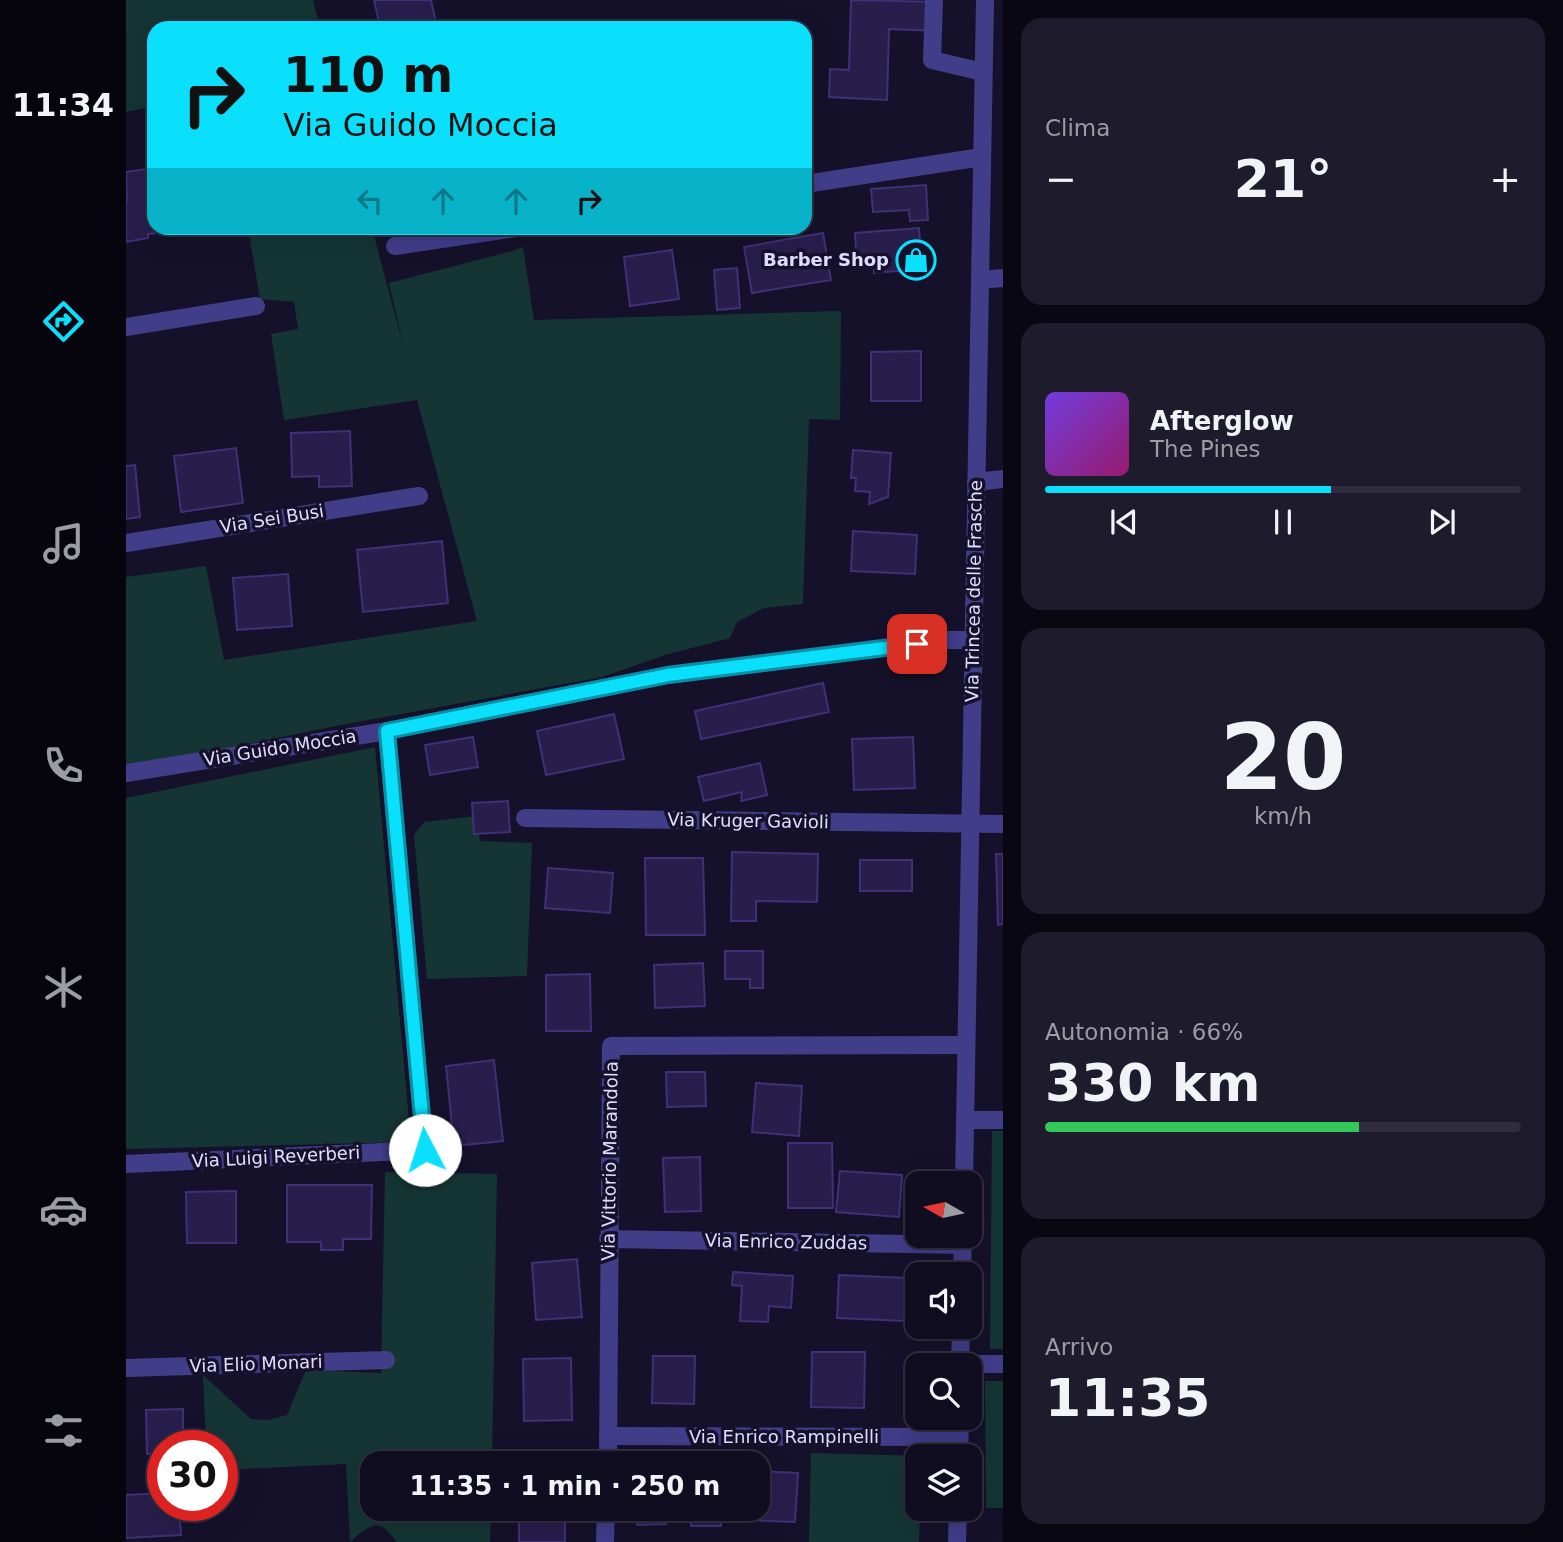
<!DOCTYPE html>
<html lang="it">
<head>
<meta charset="utf-8">
<style>
  :root { --surface:#100d20; --page:#1e1b2d; --text:#f1f3f6; --muted:#9c9ca5; --line:#302d3e; --accent:#0ae0fc }
  body { margin:0; font-family:"DejaVu Sans",sans-serif; background:var(--page); color:var(--text); height:100vh; display:flex; flex-direction:column; font-size:26px; white-space:nowrap }
  * { box-sizing:border-box; margin:0 }
  p { font-size:23px; color:var(--muted) }
  .icon { flex:none; width:38px; height:38px; fill:none; stroke:currentColor; stroke-width:2; stroke-linecap:round; stroke-linejoin:round }
  .map { position:relative; flex:1; overflow:hidden }
  .side { display:flex; flex-direction:column; gap:18px; padding:18px; background:#090712; width:560px }
  .side>* { flex:none }
  .top-card { position:absolute; left:21px; top:21px; width:665px; height:214px; border-radius:21px; box-shadow:0 7px 28px #0002,0 0 0 2px var(--line); background:#0ae0fc; color:#111; overflow:hidden }
  .needle { width:46px; rotate:279deg }
  .controls { position:absolute; left:779px; top:1171px; display:grid; gap:14px }
  .controls a { display:grid; place-items:center; width:77px; height:77px; border-radius:14px; background:var(--surface); box-shadow:0 7px 28px #0002,0 0 0 2px var(--line); font-size:35px }
  .speed { position:absolute; left:21px; top:1430px; display:flex; gap:14px; font-size:35px; font-weight:700; text-align:center }
  .speed>* { display:grid; place-content:center; width:91px; height:91px; border-radius:50%; background:var(--surface); box-shadow:0 7px 28px #0002,0 0 0 2px var(--line); line-height:1 }
  .speed .limit { border:10px solid #d22; background:#fff; color:#111 }
  .pin { position:absolute; display:grid; place-items:center; width:60px; height:60px; color:#fff; margin:-30px; border-radius:14px; box-shadow:0 4px 10px #0006 }
  .me { position:absolute; width:77px; margin:-38px; rotate:355deg; stroke-linejoin:round; filter:drop-shadow(0 0 5px #0008) }
  .turn { display:flex; align-items:center; gap:24px; height:147px; padding:0 21px; font-size:32px }
  .turn .icon { width:91px; height:91px; stroke-width:2.5 }
  .turn b { display:block; font-size:49px; line-height:60px }
  .lanes { display:flex; align-items:center; height:66px; padding:0 21px; background:#0003; justify-content:center; gap:35px; direction:ltr }
  .lanes .off { opacity:.35 }
  .big { font-size:52px; font-weight:700; line-height:1.1 }
  .side .widget { flex:1; display:flex; flex-direction:column; justify-content:center; gap:10px; min-width:0; padding:0 24px; border-radius:21px; background:var(--page) }
  .side .dial { align-items:center; gap:0 }
  .dial b { font-size:91px; line-height:1 }
  .song { display:flex; align-items:center; gap:21px }
  .cover { width:84px; height:84px; border-radius:10px; background:linear-gradient(135deg,hsl(260 70% 55%),hsl(320 70% 35%)) }
  .played { height:7px; border-radius:4px; background:linear-gradient(90deg,var(--accent) 60%,var(--line) 60%) }
  .keys { display:flex; justify-content:space-around; direction:ltr }
  .heat { display:flex; justify-content:space-between; align-items:center; font-size:38px; direction:ltr }
  .charge { height:10px; border-radius:5px; background:linear-gradient(90deg,#34c759 66%,var(--line) 0) }
  .trip { position:absolute; left:234px; top:1451px; width:410px; height:70px; border-radius:21px; background:var(--surface); box-shadow:0 7px 28px #0002,0 0 0 2px var(--line); font-weight:700; line-height:70px; text-align:center }
  main { display:flex; flex:1; min-height:0 }
  .tabs { display:flex; flex-direction:column; width:126px; justify-content:space-around; align-items:center; background:#06050d; color:var(--muted) }
  .tabs .icon { width:49px; height:49px }
  .tabs .selected { color:var(--accent) }
  .tabs b { font-size:32px; color:var(--text) }
  .map>svg:first-child { display:block }
</style>
</head>
<body>
<main>
<nav class="tabs">
<b>11:34</b>
<svg class="icon selected" aria-label="directions" viewBox="0 0 24 24"><path d="M12 3l9 9-9 9-9-9zM9 14v-3h6M13 9l2 2-2 2"/></svg>
<svg class="icon" aria-label="music" viewBox="0 0 24 24"><path d="M9 18V5l10-2v13"/><circle cx="6" cy="18" r="3"/><circle cx="16" cy="16" r="3"/></svg>
<svg class="icon" aria-label="phone" viewBox="0 0 24 24"><path d="M5 4h4l2 5-3 2q2 4 5 5l2-3 5 2v4C11 20 4 13 5 4z"/></svg>
<svg class="icon" aria-label="climate" viewBox="0 0 24 24"><path d="M12 3v18M4 7l16 10M4 17L20 7"/></svg>
<svg class="icon" aria-label="car" viewBox="0 0 24 24"><path d="M5 17H2v-5l4-1 3-4h7l3 4 3 1v5h-3M9 17h6M6 11h13"/><circle cx="7" cy="17" r="2"/><circle cx="17" cy="17" r="2"/></svg>
<svg class="icon" aria-label="filters" viewBox="0 0 24 24"><path d="M4 7h16M4 17h16"/><circle cx="9" cy="7" r="2"/><circle cx="15" cy="17" r="2"/></svg>
</nav>
<div class="map">
<svg width="877" height="1542" viewBox="0 0 877 1542">
  <rect width="100%" height="100%" fill="#16112b"/>
  <g fill="#143534">
    <polygon points="0,0 187,0 194,28 28,28 28,106 0,112"/>
    <polygon points="122,228 246,228 278,349 263,283 386,251 397,247 408,320 715,311 714,420 683,419 677,604 638,608 611,622 604,638 539,655 476,677 210,726 0,769 0,577 80,566 98,660 351,621 291,400 158,420 145,334 172,329 168,302 134,299"/>
    <polygon points="249,747 285,1142 0,1149 0,798"/>
    <polygon points="350,816 354,841 406,843 401,976 301,979 288,835 298,822"/>
    <polygon points="866,1131 877,1131 877,1349 864,1349"/>
    <path d="M259,1172l112,2 -5,289h-119v45l118,1 -1,33h-94c-17,-28 -28,-15 -46,0l-4,-78 -124,6v-24l-16,-1 -3,-70 48,44 17,1 19,-5 19,-45 75,3z"/>
    <polygon points="859,1381 877,1381 877,1508 860,1508"/>
    <polygon points="685,1453 795,1456 791,1456 791,1508 794,1509 793,1542 683,1542"/>
  </g>
  <g fill="#281e4c" stroke="#3f3077" stroke-width="2">
    <polygon points="248,0 305,0 310,23 292,28 261,28 259,21 253,22"/>
    <polygon points="725,0 814,2 813,31 763,29 761,100 703,97 704,69 723,70"/>
    <polygon points="28,168 28,228 39,228 40,232 22,234 22,238 0,242 0,201 1,201 0,172"/>
    <polygon points="800,185 802,220 784,221 783,210 747,212 745,189"/>
    <polygon points="793,228 796,269 748,273 748,266 731,267 729,233"/>
    <polygon points="697,233 705,280 626,293 618,247"/>
    <polygon points="546,250 553,299 504,306 498,257"/>
    <polygon points="611,268 614,308 591,310 588,270"/>
    <polygon points="795,351 795,401 745,401 745,352"/>
    <polygon points="224,431 226,486 193,487 193,476 166,477 165,433"/>
    <polygon points="110,448 117,503 55,512 48,456"/>
    <polygon points="727,450 765,453 762,497 743,504 744,492 729,491 730,478 725,478"/>
    <polygon points="9,465 14,517 0,519 0,466"/>
    <polygon points="727,531 791,535 789,574 725,571"/>
    <polygon points="316,541 322,603 237,612 231,550"/>
    <polygon points="162,574 166,626 111,630 107,578"/>
    <polygon points="697,683 703,712 575,739 569,711"/>
    <polygon points="488,714 498,759 420,775 411,731"/>
    <polygon points="347,737 352,767 304,775 299,745"/>
    <polygon points="787,737 789,788 728,790 726,739"/>
    <polygon points="634,763 641,795 615,801 616,792 578,801 572,777"/>
    <polygon points="382,801 384,832 348,834 346,803"/>
    <polygon points="606,852 692,854 691,902 630,901 630,921 605,921"/>
    <polygon points="870,854 877,854 877,924 872,925"/>
    <polygon points="519,858 577,858 579,935 520,935"/>
    <rect x="734" y="860" width="52" height="31"/>
    <polygon points="422,868 487,873 484,913 419,908"/>
    <polygon points="599,951 637,951 637,988 624,988 624,979 599,979"/>
    <polygon points="577,963 579,1006 529,1008 528,965"/>
    <polygon points="464,974 465,1031 420,1031 420,975"/>
    <polygon points="368,1060 377,1141 328,1146 320,1066"/>
    <polygon points="540,1072 579,1072 580,1106 541,1107"/>
    <polygon points="630,1083 676,1086 673,1136 626,1132"/>
    <polygon points="662,1143 706,1143 707,1208 662,1208"/>
    <polygon points="574,1157 575,1211 539,1212 537,1158"/>
    <polygon points="714,1171 776,1175 773,1217 710,1212"/>
    <polygon points="161,1185 246,1185 245,1239 217,1239 217,1250 195,1250 195,1242 161,1242"/>
    <polygon points="110,1191 110,1243 61,1243 60,1192"/>
    <polygon points="451,1259 456,1317 410,1320 406,1263"/>
    <polygon points="607,1272 667,1276 665,1308 643,1306 642,1322 614,1321 616,1286 606,1285"/>
    <polygon points="713,1275 782,1278 780,1321 711,1318"/>
    <polygon points="686,1352 739,1352 738,1408 685,1407"/>
    <polygon points="527,1356 569,1356 568,1404 526,1403"/>
    <polygon points="445,1358 446,1420 398,1421 397,1359"/>
    <polygon points="57,1409 57,1446 37,1446 37,1454 21,1454 20,1410"/>
    <polygon points="632,1471 672,1473 669,1522 619,1520 620,1508 632,1508"/>
    <polygon points="37,1493 37,1505 53,1505 55,1535 0,1538 0,1495"/>
    <polygon points="510,1508 540,1508 540,1524 511,1525"/>
    <rect x="565" y="1508" width="30" height="18"/>
    <rect x="393" y="1512" width="46" height="30"/>
  </g>
  <g fill="none" stroke-linecap="round" stroke-linejoin="round">
    <g stroke="#413d89" stroke-width="18">
      <polyline points="808,0 806,60 857,72"/>
      <polyline points="679,184 856,157"/>
      <polyline points="269,246 390,228"/>
      <polyline points="854,280 877,278"/>
      <polyline points="0,327 130,306"/>
      <polyline points="850,482 877,479"/>
      <polyline points="0,543 293,496"/>
      <polyline points="0,773 261,731 542,675 819,640 848,640"/>
      <polyline points="399,818 877,824"/>
      <polyline points="839,1120 877,1120"/>
      <polyline points="0,1164 299,1150 261,731"/>
      <polyline points="838,1183 859,0"/>
      <polyline points="482,1239 837,1245"/>
      <polyline points="836,1274 837,1236"/>
      <polyline points="834,1364 877,1364"/>
      <polyline points="834,1365 835,1326"/>
      <polyline points="0,1368 260,1360"/>
      <polyline points="482,1436 833,1437"/>
      <polyline points="833,1456 834,1418"/>
      <polyline points="482,1463 485,1046 840,1045"/>
      <polyline points="479,1542 480,1508"/>
      <polyline points="831,1542 832,1508"/>
    </g>
  </g>
  <g fill="none" stroke-linecap="round" stroke-linejoin="round">
    <g stroke="#0692a4" stroke-width="18">
      <polyline id="route" points="299,1150 261,731 542,675 791,644"/>
    </g>
    <use href="#route" stroke="#0ae0fc" stroke-width="12"/>
  </g>
  <defs>
    <g id="shop-ring" transform="scale(2.0125)"><circle r="9.5" fill="#16112b" stroke="#0ae0fc" stroke-width="1.5"/><path d="M-5-2.5h2.3a2.7 3.5 0 0 1 5.4 0H5L5.5 6h-11ZM-1.5-2.5h3a1.5 2.3 0 0 0-3 0Z" fill="#0ae0fc"/></g>
  </defs>
  <g fill-rule="evenodd">
    <use href="#shop-ring" x="790" y="260"/>
  </g>
  <g text-anchor="middle" stroke-width="7" stroke-linejoin="round" paint-order="stroke">
    <g font-size="18" font-weight="bold" fill="#e0dcff" stroke="#16112b" text-anchor="end">
      <text x="763" y="266">Barber Shop</text>
    </g>
    <g font-size="18" fill="#e0dcff" stroke="#16112b">
      <text transform="translate(146 519) rotate(-9)" y="6">Via Sei Busi</text>
      <text transform="translate(848 591) rotate(-89)" y="6">Via Trincea delle Frasche</text>
      <text transform="translate(154 748) rotate(-9)" y="6">Via Guido Moccia</text>
      <text transform="translate(622 821) rotate(1)" y="6">Via Kruger Gavioli</text>
      <text transform="translate(150 1157) rotate(-3)" y="6">Via Luigi Reverberi</text>
      <text transform="translate(484 1161) rotate(-89)" y="6">Via Vittorio Marandola</text>
      <text transform="translate(660 1242) rotate(1)" y="6">Via Enrico Zuddas</text>
      <text transform="translate(130 1364) rotate(-2)" y="6">Via Elio Monari</text>
      <text x="658" y="1443">Via Enrico Rampinelli</text>
    </g>
  </g>
</svg>
<div class="controls">
<a><svg class="needle" viewBox="-14 -14 28 28"><path d="M0-13l5 13h-10z" fill="#e53935"/><path d="M0 13l5-13h-10z" fill="#9c9ca5"/></svg></a>
<a><svg class="icon" aria-label="sound" viewBox="0 0 24 24"><path d="M4 9h4l5-4v14l-5-4H4zM17 9q2 3 0 6"/></svg></a>
<a><svg class="icon" aria-label="search" viewBox="0 0 24 24"><circle cx="10" cy="10" r="6"/><path d="M15 15l6 6"/></svg></a>
<a><svg class="icon" aria-label="layers" viewBox="0 0 24 24"><path d="M12 4l9 5-9 5-9-5zM3 14l9 5 9-5"/></svg></a>
</div>
<div class="speed"><div class="limit">30</div></div>
<div class="pin" style="left:791px;top:644px;background:#d93025"><svg class="icon" aria-label="arrive" viewBox="0 0 24 24"><path d="M6 21V4h12l-3 4 3 4H6"/></svg></div>
<svg class="me" style="left:299px;top:1150px" viewBox="-20 -20 40 40"><circle r="19" fill="#fff"/><path d="M0-13L10 11 0 6-10 11z" fill="#0ae0fc"/></svg>
<div class="trip">11:35 · 1 min · 250 m</div>
<div class="top-card">
<div class="turn"><svg class="icon" aria-label="right" viewBox="0 0 24 24"><path d="M7 20v-9h11M14 6l5 5-5 5"/></svg><div><b>110 m</b>Via Guido Moccia</div></div>
<div class="lanes"><svg class="icon off" aria-label="left" viewBox="0 0 24 24"><path d="M17 20v-9H6M10 6l-5 5 5 5"/></svg><svg class="icon off" aria-label="ahead" viewBox="0 0 24 24"><path d="M12 20V5M6 11l6-6 6 6"/></svg><svg class="icon off" aria-label="ahead" viewBox="0 0 24 24"><path d="M12 20V5M6 11l6-6 6 6"/></svg><svg class="icon" aria-label="right" viewBox="0 0 24 24"><path d="M7 20v-9h11M14 6l5 5-5 5"/></svg></div>
</div>
</div>
<section class="side">
<div class="widget"><p>Clima</p>
<div class="heat"><a>−</a><b class="big">21°</b><a>+</a></div>
</div>
<div class="widget">
<div class="song"><i class="cover"></i><div><b>Afterglow</b><p>The Pines</p></div></div>
<div class="played"></div>
<div class="keys"><svg class="icon" aria-label="previous" viewBox="0 0 24 24"><path d="M18 5L8 12l10 7zM5 5v14"/></svg><svg class="icon" aria-label="pause" viewBox="0 0 24 24"><path d="M8 5v14M16 5v14"/></svg><svg class="icon" aria-label="next" viewBox="0 0 24 24"><path d="M6 5l10 7-10 7zM19 5v14"/></svg></div>
</div>
<div class="widget dial"><b>20</b><p>km/h</p></div>
<div class="widget"><p>Autonomia · 66%</p><b class="big">330 km</b><div class="charge"></div></div>
<div class="widget"><p>Arrivo</p><b class="big">11:35</b></div>
</section>
</main>
</body>
</html>
